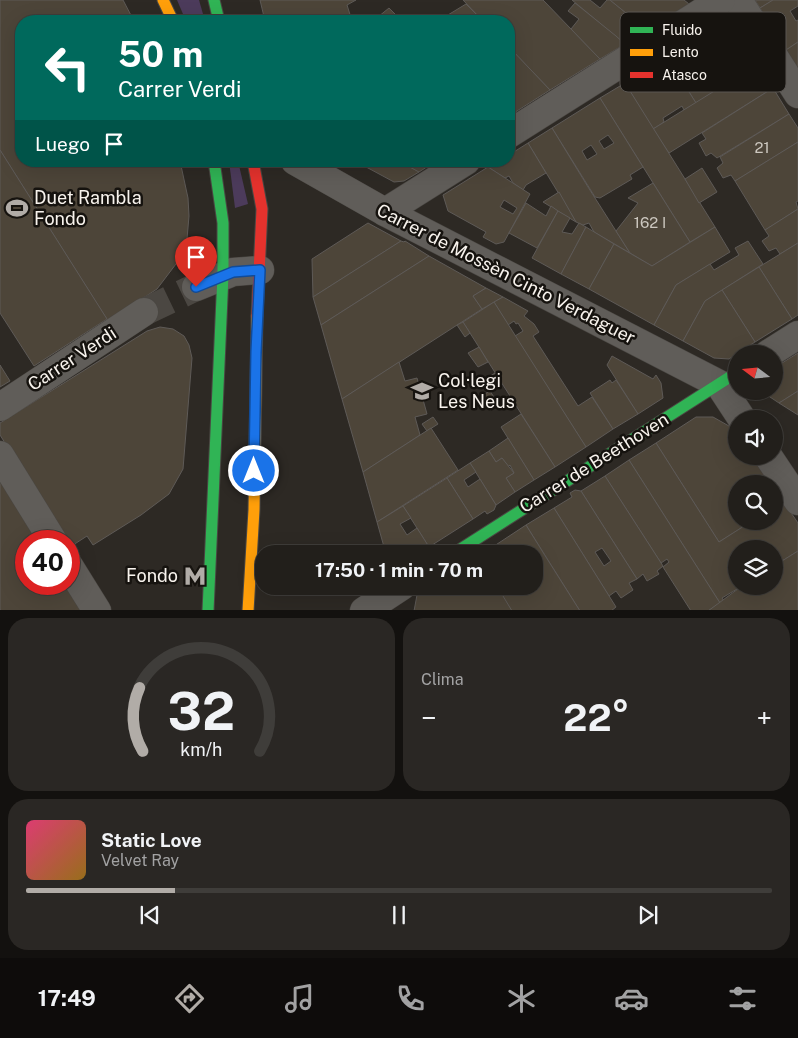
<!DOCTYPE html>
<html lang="es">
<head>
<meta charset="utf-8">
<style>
  :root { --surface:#221f1b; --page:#2a2724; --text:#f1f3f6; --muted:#a2a2a3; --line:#3f3d3a; --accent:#b1aca7 }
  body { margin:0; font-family:"Public Sans",sans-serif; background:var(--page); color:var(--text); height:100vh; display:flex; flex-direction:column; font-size:19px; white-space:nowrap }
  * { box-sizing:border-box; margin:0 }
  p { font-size:16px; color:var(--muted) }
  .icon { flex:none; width:28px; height:28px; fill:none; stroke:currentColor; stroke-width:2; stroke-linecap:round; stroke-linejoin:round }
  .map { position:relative; height:610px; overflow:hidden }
  .sheet { display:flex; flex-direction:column; gap:8px; padding:8px; background:#13110f; flex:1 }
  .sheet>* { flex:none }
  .banner { position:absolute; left:15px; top:15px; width:500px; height:152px; border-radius:20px; box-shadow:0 5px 20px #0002,0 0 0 1px var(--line); background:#00695c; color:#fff; overflow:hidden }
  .needle { width:32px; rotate:286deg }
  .tools { position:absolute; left:728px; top:345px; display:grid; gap:10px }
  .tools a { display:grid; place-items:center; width:55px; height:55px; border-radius:50%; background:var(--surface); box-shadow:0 5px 20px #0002,0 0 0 1px var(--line); font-size:25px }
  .speed { position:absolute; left:15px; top:530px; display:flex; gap:10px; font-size:25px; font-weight:700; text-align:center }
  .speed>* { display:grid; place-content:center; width:65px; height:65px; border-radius:50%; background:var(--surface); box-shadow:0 5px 20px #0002,0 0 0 1px var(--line); line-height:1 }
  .speed .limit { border:8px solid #d22; background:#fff; color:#111 }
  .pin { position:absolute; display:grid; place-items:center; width:42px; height:42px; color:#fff; margin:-51px -21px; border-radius:50% 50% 50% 0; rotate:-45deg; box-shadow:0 0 5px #0007 }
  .pin .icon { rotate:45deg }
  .me { position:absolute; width:55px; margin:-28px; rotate:0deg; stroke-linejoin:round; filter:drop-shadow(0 0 4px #0008) }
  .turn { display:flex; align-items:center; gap:18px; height:105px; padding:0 20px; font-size:22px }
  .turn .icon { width:65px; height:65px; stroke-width:2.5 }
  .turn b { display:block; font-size:35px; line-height:42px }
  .then { display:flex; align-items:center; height:48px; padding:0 20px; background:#0003; gap:10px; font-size:19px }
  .big { font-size:38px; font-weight:700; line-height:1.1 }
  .sheet .widget { flex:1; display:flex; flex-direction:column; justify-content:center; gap:8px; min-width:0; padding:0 18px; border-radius:20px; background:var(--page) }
  .sheet .dial { align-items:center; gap:0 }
  .dial svg { height:130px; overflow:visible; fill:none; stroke:var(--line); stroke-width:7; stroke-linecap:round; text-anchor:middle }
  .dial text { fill:var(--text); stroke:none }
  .song { display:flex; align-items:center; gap:15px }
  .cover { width:60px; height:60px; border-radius:8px; background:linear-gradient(135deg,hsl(340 70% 55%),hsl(40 70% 35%)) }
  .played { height:5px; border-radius:2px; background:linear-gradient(90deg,var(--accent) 20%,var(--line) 20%) }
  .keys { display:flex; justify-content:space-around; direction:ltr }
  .heat { display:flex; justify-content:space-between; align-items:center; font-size:28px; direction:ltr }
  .sheet .tiles { flex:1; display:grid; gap:8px; grid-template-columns:1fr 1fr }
  .widget:last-child { grid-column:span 2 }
  .trip { position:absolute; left:255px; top:545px; width:288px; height:50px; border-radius:20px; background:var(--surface); box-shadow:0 5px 20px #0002,0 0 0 1px var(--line); font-weight:700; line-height:50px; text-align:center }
  .menu { display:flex; height:80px; justify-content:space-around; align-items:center; background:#0e0c0b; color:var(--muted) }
  .menu .icon { width:35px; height:35px }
  .menu .on { color:var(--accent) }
  .menu b { font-size:22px; color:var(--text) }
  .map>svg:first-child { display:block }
</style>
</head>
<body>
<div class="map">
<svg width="798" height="611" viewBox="0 0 798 611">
  <rect width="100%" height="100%" fill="#2d2924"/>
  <g fill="#4c3b5b">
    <polygon points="177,0 199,0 205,21 186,21"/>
    <polygon points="229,161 238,161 248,204 235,208"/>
  </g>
  <g fill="#4d4539" stroke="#5e5a57" fill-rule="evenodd">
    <polygon points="0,0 123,0 134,21 21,21 21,161 180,161 188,198 189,216 187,239 179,260 157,289 108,321 0,150"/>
    <polygon points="260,0 356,0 347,5 352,21 265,21"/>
    <polygon points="463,0 543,0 600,59 550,90 509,47 509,21 483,21"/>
    <polygon points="572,0 590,0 600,8 607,0 610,0 647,30 625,44"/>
    <polygon points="610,0 684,0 689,4 647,30"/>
    <polygon points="755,0 773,0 760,8"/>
    <polygon points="773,0 798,0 798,6 790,11 796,21 798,20 798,42 786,50 760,8"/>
    <polygon points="575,3 616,36 625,44 600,59 571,29 579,19 568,11"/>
    <polygon points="466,4 483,21 438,21"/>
    <polygon points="389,8 402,21 373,21"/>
    <polygon points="695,39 722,82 719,84 721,87 696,103 667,57"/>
    <polygon points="798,42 798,69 786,50"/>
    <polygon points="509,47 550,90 509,116"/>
    <polygon points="667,57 696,103 684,110 682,106 663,118 664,122 653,129 625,83"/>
    <polygon points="758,64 773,88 669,153 653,129"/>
    <polygon points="625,83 715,227 690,242 600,98"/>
    <polygon points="773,88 789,114 717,158 711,153 706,156 699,143 706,139 702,133"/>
    <path d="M600,98l43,69 -13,8 2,4 -32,19 -5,-1 -43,-69zM608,135l6,8 -10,6 -5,-8zM591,145l6,9 -10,6 -5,-9z"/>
    <polygon points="789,114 798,128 798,142 735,181 731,175 723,178 717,168 723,163 720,157"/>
    <polygon points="552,128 588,187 630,253 594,232 589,223 583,225 576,222 528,143"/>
    <polygon points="798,142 798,201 796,202 798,209 765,230 735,181"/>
    <polygon points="528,143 546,173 526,185 523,190 513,183 509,176 505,178 488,167 498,161 509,161 509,155"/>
    <polygon points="0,150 107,319 34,366 0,313"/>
    <polygon points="355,161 399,161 419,172 404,181 394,182"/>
    <polygon points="399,161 436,161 419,172"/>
    <path d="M488,167l42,27 -26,48 -8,2 -13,-7 3,-5 -38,-21 -5,-16zM504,200l13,8 -4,6 -13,-7z"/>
    <polygon points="702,168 717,192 699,203 685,179"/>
    <polygon points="653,183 690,242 652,266 630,253 616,231 638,203 628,198"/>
    <polygon points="559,192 576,222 543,202"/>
    <polygon points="526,203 546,216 551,206 558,211 537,248 509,233"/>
    <polygon points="798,209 798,243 780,254 776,248 769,251 762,241 769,236 765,230"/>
    <polygon points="558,211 570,218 562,232 572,234 579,223 586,227 561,274 532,258"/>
    <polygon points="368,223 401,241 313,297 312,259"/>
    <polygon points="586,227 614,244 589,289 561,274"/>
    <polygon points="715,227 730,252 676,285 654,325 589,289 614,244 652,266"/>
    <polygon points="401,241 404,242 405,241 429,256 321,325 313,297"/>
    <polygon points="748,241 763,264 705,301 683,341 654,325 676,285 710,264 714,270 739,255 735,248"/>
    <polygon points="798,243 798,315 792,319 759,267"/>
    <polygon points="429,256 486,288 473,296 482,309 342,399 321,325"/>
    <polygon points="759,267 792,319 755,342 722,290"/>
    <polygon points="486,288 503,297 482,309 473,296"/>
    <polygon points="722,290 755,342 729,359 714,358 683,341 705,301"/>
    <polygon points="503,297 528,311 524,316 534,324 539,332 533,336 578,406 592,397 613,429 586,447 515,336 523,331 518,323 516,324 514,321 508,325 494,302"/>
    <polygon points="494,302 586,447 555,467 463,322"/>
    <polygon points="463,322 470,333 465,337 457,325"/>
    <polygon points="160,327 173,329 184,336 189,345 192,358 183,469 169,494 141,515 93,545 87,536 70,547 69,541 67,541 0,435 0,423 147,331"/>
    <polygon points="479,347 488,362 478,367 468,353"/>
    <polygon points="798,353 798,391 779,403 761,391 774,391 774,368"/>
    <polygon points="612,356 653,379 656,375 661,383 663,398 638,414 607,365"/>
    <polygon points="399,362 405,381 417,378 427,414 415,417 420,435 363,472 342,399"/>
    <polygon points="0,365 10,381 0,387"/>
    <polygon points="495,373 502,383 497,387 490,376"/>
    <polygon points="610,380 612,383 616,380 638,414 613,429 590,393"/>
    <polygon points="490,391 499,405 490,410 481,396"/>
    <polygon points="798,391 798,415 779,403"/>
    <polygon points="521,414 555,467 534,480 501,427"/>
    <polygon points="433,417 438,424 427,431 422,424"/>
    <polygon points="696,417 713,417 736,430 736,456 755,456 773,484 736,484 736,521 752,521 719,542 656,443"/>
    <polygon points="431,428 458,470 377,522 363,472"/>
    <polygon points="508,438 534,480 515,492 506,478 514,473 510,465 508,467 502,458 496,462 489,451"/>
    <polygon points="656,443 719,542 752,521 774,521 774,507 783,501 798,523 798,551 774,566 774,549 736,549 736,586 742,586 722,598 724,601 720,603 629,460"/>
    <polygon points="489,451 496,462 502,458 514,473 506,478 515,492 496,505 470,463"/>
    <polygon points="629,460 720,603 708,611 691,611 663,567 669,562 667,559 661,563 605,476"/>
    <polygon points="470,463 476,472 464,480 468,487 480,479 496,505 494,510 487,514 485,511 473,519 447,478"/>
    <polygon points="605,476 663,566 657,571 659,574 647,581 643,574 637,579 581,491"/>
    <polygon points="447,478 473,519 429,547 403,506"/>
    <polygon points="0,479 39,541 26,541 26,584 66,584 83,611 1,611 0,609"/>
    <polygon points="774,486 783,501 774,507"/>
    <path d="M575,490l6,1 56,88 -8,4 4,7 -12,8 -5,-7 -7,5 -55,-88 18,-11 -2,-4zM602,548l9,13 -7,5 -9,-14z"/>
    <polygon points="403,506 411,518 400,524 407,535 417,528 429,547 419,554 386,554 377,522"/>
    <polygon points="554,508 616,607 611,611 580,611 526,525"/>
    <polygon points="526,525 544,554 580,611 512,611 506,602 497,586 534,586 534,554 482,554"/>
    <polygon points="798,551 798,611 708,611 742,586 774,586 774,566"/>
    <polygon points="431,586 497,586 512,611 414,611 417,595"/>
  </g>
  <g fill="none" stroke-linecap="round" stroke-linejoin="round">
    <polyline stroke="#4b4742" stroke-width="28" stroke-dasharray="28 14" stroke-linecap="butt" points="144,312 196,287"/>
    <g stroke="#4a4743" stroke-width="29">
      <g id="street">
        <polyline points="738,0 798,94"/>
        <polyline points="509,134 721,0"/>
        <polyline points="295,161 385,212 719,384 742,419"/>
        <polyline points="385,212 466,161"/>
        <polyline points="196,287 233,272 260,270"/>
        <polyline points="768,354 798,335"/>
        <polyline points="0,407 144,312"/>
        <polyline points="0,455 53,541"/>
        <polyline points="768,456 798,501"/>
        <polyline points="69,566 97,611"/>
        <polyline points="364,611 402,586"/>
      </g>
    </g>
    <g stroke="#4a4743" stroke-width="13">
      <g id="fast">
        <polyline points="214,0 219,21"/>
        <polyline points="453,554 736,373"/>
        <polyline points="208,611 223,275 223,223 214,161"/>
      </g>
    </g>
    <g stroke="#4a4743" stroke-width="13">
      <g id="slow">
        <polyline points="163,0 173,21"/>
        <polyline points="248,611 254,510 257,316"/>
      </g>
    </g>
    <g stroke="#4a4743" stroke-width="13">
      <polyline id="jam" points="253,161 262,209 257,316"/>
    </g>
    <use href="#street" stroke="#605d59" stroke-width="28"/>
    <use href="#fast" stroke="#30b455" stroke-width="11"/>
    <use href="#slow" stroke="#ff9f0a" stroke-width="11"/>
    <use href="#jam" stroke="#e5322d" stroke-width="11"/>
  </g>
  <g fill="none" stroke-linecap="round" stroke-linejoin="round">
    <g stroke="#114b97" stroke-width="12">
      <polyline id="route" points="196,287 233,272 260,270 256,352 254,471"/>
    </g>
    <use href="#route" stroke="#1a73e8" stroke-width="9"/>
  </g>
  <defs>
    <g id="stadium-bare" transform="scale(1.725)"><path d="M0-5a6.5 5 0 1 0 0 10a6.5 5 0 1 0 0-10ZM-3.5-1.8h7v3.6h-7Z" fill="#b1aca7" stroke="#16130f" stroke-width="2.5" paint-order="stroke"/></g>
    <g id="school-bare" transform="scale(1.725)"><path d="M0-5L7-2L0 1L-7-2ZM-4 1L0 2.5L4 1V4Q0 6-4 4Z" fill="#b1aca7" stroke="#16130f" stroke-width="2.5" paint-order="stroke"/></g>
    <g id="metro-bare" transform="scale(1.725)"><path d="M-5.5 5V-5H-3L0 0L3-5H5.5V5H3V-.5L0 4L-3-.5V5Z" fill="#b1aca7" stroke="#16130f" stroke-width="2.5" paint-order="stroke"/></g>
  </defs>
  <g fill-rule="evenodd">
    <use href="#stadium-bare" x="17" y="208"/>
    <use href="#school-bare" x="422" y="391"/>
    <use href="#metro-bare" x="195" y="576"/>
  </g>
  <g text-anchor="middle" stroke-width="5" stroke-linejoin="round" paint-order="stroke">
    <g font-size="15" fill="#cdc8c0">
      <text x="762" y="153">21</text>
      <text x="650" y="228">162 I</text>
    </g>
    <g font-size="18" fill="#f8f3ed" stroke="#16130f" text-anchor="start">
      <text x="34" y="204">Duet Rambla<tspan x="34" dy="21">Fondo</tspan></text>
      <text x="438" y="387">Col·legi<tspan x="438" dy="21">Les Neus</tspan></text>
      <text x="178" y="582" text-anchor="end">Fondo</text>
    </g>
    <g font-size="18" fill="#f8f3ed" stroke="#16130f">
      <text transform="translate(506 274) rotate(27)" y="6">Carrer de Mossèn Cinto Verdaguer</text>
      <text transform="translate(72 359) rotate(-33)" y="6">Carrer Verdi</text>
      <text transform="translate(594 463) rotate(-32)" y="6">Carrer de Beethoven</text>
    </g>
  </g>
  <rect x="620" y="12" width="166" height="80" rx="8" fill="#16130f" stroke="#5a5652" stroke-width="1"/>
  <rect x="630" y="27" width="23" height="6" fill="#30b455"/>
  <rect x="630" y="49" width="23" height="7" fill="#ff9f0a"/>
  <rect x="630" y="72" width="23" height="6" fill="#e5322d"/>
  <g font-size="14" fill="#f8f3ed">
    <text x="662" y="35">Fluido</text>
    <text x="662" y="57">Lento</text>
    <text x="662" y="80">Atasco</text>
  </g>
</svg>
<div class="tools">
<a><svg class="needle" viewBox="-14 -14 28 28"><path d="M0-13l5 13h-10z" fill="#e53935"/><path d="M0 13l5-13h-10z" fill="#a2a2a3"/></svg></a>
<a><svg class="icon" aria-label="sound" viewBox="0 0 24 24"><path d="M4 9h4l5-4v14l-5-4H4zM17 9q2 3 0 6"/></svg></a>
<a><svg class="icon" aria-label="search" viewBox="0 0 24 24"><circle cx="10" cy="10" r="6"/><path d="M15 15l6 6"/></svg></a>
<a><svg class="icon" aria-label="layers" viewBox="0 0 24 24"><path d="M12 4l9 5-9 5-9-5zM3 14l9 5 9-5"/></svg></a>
</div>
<div class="speed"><div class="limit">40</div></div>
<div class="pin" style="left:196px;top:287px;background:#d93025"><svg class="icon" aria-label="arrive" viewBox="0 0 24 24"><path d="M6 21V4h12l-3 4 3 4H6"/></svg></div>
<svg class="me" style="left:254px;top:471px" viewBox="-20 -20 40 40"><circle r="17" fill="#1a73e8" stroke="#fff" stroke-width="3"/><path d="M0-11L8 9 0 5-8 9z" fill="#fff"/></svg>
<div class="trip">17:50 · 1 min · 70 m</div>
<div class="banner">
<div class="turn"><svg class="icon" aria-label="left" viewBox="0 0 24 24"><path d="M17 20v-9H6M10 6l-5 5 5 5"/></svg><div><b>50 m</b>Carrer Verdi</div></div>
<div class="then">Luego<svg class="icon" aria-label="arrive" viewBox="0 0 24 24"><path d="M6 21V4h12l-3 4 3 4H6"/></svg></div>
</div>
</div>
<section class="sheet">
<div class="tiles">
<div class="widget dial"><svg viewBox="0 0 100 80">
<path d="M14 69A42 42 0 1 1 86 69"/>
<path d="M14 69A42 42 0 0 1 12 30" stroke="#b1aca7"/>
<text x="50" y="56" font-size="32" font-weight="700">32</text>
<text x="50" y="72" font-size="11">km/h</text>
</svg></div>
<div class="widget"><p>Clima</p>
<div class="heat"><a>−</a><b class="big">22°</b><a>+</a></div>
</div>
<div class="widget">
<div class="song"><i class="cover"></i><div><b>Static Love</b><p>Velvet Ray</p></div></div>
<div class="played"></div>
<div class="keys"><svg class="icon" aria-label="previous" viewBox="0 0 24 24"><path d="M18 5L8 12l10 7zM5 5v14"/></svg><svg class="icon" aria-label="pause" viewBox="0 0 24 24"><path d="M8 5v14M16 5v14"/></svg><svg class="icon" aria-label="next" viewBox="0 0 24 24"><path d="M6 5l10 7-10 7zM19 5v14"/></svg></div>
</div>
</div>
</section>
<nav class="menu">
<b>17:49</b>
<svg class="icon on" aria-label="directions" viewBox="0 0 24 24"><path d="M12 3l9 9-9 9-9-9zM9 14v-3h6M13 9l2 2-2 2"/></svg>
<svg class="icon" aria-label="music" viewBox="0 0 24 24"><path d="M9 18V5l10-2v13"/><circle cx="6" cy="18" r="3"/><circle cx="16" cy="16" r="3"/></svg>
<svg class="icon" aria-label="phone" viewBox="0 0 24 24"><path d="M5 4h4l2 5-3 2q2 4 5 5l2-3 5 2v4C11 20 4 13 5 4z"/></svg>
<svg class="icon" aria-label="climate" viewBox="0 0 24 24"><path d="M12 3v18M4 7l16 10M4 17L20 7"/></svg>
<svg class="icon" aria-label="car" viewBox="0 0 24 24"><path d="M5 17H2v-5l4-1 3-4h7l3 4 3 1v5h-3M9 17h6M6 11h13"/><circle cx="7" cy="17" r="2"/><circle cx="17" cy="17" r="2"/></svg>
<svg class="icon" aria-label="filters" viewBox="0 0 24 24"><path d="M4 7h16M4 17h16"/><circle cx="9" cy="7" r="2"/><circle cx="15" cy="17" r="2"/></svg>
</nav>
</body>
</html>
